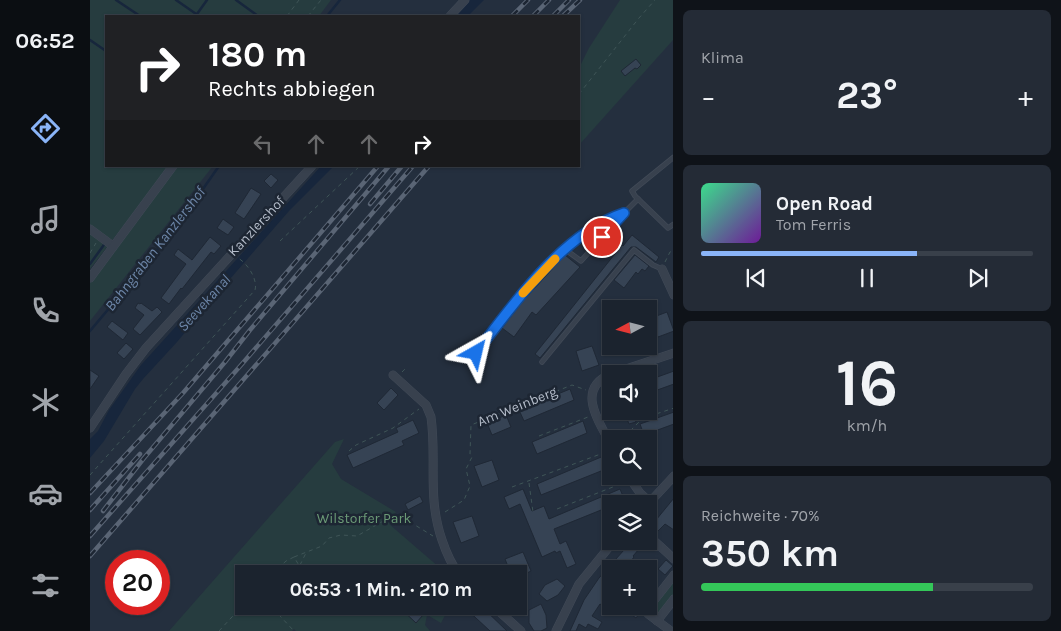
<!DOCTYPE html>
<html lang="de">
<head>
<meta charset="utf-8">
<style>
  :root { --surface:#1b232e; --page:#242b36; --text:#f1f3f6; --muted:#a0a4aa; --line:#39404a; --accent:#8ab4f8 }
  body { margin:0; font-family:Karla,sans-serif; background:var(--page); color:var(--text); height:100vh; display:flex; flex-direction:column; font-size:19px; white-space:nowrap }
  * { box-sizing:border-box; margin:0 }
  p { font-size:16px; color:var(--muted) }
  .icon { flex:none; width:28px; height:28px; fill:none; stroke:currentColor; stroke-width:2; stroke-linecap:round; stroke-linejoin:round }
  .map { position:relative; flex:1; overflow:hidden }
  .drawer { display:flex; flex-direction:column; gap:10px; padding:10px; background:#0f1319; width:388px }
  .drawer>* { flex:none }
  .top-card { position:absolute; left:15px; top:15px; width:475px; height:152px; border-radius:0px; box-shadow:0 1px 4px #0004,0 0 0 1px var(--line); background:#202124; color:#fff; overflow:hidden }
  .needle { width:32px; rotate:263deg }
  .fabs { position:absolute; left:512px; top:300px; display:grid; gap:10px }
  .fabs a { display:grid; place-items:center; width:55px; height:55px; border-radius:0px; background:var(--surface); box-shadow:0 1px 4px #0004,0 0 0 1px var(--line); font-size:25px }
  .speed { position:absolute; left:15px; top:550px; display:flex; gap:10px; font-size:25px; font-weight:700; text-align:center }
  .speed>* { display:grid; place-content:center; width:65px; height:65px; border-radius:50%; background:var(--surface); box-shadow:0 1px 4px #0004,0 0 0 1px var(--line); line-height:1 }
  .speed .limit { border:8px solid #d22; background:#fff; color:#111 }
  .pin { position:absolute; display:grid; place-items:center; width:42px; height:42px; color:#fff; margin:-21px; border:2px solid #fff; border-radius:50%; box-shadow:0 1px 5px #0007 }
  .me { position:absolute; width:55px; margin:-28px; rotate:37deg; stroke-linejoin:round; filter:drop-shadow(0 0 4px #0008) }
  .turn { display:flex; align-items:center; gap:18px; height:105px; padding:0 20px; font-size:22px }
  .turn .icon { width:65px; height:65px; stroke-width:2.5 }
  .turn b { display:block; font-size:35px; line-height:42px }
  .lanes { display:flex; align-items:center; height:48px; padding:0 20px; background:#0003; justify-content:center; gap:25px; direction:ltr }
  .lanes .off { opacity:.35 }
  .big { font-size:38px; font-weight:700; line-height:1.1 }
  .drawer .widget { flex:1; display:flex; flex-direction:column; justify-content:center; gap:8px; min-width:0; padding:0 18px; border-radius:8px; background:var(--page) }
  .drawer .dial { align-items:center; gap:0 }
  .dial b { font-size:65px; line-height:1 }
  .song { display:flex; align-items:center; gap:15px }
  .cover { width:60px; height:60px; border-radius:8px; background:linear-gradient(135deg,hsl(150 70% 55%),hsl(280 70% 35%)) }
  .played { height:5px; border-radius:2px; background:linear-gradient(90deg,var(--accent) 65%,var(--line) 65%) }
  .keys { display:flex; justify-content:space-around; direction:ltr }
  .heat { display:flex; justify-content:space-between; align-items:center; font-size:28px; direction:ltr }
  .charge { height:8px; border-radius:4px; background:linear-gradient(90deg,#34c759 70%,var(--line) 0) }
  .trip { position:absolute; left:145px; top:565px; width:292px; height:50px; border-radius:0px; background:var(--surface); box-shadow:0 1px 4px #0004,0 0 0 1px var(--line); font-weight:700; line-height:50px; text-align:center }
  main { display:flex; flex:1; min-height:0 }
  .tab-bar { display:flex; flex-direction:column; width:90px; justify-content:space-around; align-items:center; background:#0b0e12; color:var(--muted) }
  .tab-bar .icon { width:35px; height:35px }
  .tab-bar .on { color:var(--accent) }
  .tab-bar b { font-size:22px; color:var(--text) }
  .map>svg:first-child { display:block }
</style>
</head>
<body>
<main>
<nav class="tab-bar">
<b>06:52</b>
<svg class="icon on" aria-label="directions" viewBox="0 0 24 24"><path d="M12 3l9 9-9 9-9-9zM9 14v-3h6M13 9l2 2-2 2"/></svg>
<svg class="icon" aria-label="music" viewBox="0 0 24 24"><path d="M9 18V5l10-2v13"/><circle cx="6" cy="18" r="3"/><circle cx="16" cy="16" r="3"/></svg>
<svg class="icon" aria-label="phone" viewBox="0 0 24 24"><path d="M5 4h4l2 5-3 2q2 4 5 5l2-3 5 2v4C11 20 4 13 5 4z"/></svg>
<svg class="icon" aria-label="climate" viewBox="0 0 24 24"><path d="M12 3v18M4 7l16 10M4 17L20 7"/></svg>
<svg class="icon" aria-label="car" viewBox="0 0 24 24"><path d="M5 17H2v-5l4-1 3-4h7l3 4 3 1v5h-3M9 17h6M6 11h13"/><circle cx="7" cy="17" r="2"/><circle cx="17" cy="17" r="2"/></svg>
<svg class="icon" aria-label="filters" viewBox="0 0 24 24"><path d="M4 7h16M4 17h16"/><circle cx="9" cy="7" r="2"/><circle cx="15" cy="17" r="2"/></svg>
</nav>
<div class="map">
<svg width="584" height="631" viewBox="0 0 584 631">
  <rect width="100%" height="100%" fill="#242f3e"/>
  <g fill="#263c3f">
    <polygon points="0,0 241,0 229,16 16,16 16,166 80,166 0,269"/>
    <polygon points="530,0 583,0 583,40 489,145 489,68 499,48"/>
    <polygon points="87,166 123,166 0,321 0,283"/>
    <polygon points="254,439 242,464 251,479 306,512 299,524 357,574 154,574 154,606 345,606 337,615 335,625 340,631 206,631 204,629 202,631 79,631 245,442"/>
    <polygon points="583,579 583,596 568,617 559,610"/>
    <polygon points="348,606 360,606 351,623 339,616"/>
  </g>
  <g fill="#17263c">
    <polygon points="379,0 394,0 378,16 363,16"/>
    <polygon points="231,166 244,166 199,211 140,279 87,342 53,379 45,389 14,441 0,458 0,439 8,431 19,410 51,365"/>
  </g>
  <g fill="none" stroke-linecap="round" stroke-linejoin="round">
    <g stroke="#17263c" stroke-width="2.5">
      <polyline points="26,0 50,16"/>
      <polyline points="86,0 109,16"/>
      <polyline points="146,0 168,16"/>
      <polyline points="107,14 117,0"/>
      <polyline points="237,16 250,0"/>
      <polyline points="0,40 16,51"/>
      <polyline points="0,264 16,242"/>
      <polyline points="0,331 53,268 99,209 129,166"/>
    </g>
  </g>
  <g fill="#364354" stroke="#1f2835">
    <polygon points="546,59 551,65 547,69 545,68 535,76 531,71"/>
    <polygon points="181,174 188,180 181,188 174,181"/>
    <polygon points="161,188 171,194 154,219 145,213"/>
    <polygon points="133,219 144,227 138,235 127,228"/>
    <polygon points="542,235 569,257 566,262 546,247 541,247 450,358 445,354 532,245 533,246"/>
    <polygon points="120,237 131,246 124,254 121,252 92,289 91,288 79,304 71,298 96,264 84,255 88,249 102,260"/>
    <polygon points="475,255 490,267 446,315 442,312 424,337 412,328 431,303"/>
    <polygon points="545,255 559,266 555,271 552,269 548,274 546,272 534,288 524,280"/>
    <polygon points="48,303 50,304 51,303 62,311 67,307 72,312 50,335 43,329 54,315 45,308"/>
    <polygon points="577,312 584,331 568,337 561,318"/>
    <polygon points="22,321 38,333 33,340 17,327"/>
    <polygon points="36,343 43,349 34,359 27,353"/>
    <polygon points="502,346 509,365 492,371 486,351"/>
    <polygon points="0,370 9,376 0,389"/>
    <polygon points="584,371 584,384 559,393 559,380"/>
    <polygon points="301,388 308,395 294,410 287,403"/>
    <polygon points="480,389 484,400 434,421 429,410"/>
    <polygon points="534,411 542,411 546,422 539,424"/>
    <polygon points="584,412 584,424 554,435 550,424"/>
    <polygon points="416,415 421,427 402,435 397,423"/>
    <polygon points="323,420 329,433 312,441 314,445 263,468 257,455 308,432 306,428"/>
    <polygon points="493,421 497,433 447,454 442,442"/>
    <polygon points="516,455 521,467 451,495 447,484"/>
    <polygon points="402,460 409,480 392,487 384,466"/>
    <polygon points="433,489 442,511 454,506 459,519 530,489 535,501 529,504 521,504 521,506 464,529 470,544 476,541 486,564 477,568 470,551 466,553 465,551 452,557 430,504 419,509 414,497"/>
    <polygon points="330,496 333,502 318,510 315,504"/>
    <polygon points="584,498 584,530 575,524 565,534 559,528 559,523 563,518 566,520"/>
    <polygon points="382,516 389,536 371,543 363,522"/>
    <polygon points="542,541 556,541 543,556 544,557 541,561 550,569 521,569 521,584 512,595 521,602 521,604 518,609 510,604 502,616 512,622 508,629 498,624 496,628 489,624 486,631 480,631 494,600 509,578"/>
    <polygon points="433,552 441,571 429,577 429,574 421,574 415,559"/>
    <polygon points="576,560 583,566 575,575 568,569"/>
    <polygon points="467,579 475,586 468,595 457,601 449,594 455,585"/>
    <polygon points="451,604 456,615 457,628 451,631 444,631 439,623 439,610"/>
    <polygon points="308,606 324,606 333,615 326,623"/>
    <polygon points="373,606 391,606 417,631 400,631"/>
    <polygon points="542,606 548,606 552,610 546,618 538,612"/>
  </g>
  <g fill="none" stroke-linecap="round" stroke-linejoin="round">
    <g stroke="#414a57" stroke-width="5.5">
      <g id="service">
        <polyline points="584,157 542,191 545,196 578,228 584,224"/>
        <polyline points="480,253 491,261 534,213 548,199"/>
        <path d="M386,353c38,-50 86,-120 148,-140"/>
        <polyline points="452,362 544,250 563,265 572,269"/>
      </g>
    </g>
    <g stroke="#414a57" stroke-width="9">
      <g id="minor">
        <polyline points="360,16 375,0"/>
        <polyline points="0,229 23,246"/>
        <polyline points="572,269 584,295"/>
        <polyline points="0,278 83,166"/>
        <path d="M303,375l33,30 5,12c6,43 -4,80 11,123 4,12 9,24 17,34"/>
        <polyline points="0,428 36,374 56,348 222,166"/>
        <path d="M521,445c-12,-24 -36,-56 0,-71l63,-21"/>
        <polyline points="538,476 550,493 560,502"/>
        <polyline points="558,504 584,476"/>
        <polyline points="559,536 584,559"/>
        <polyline points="403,606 431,631"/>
        <polyline points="567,621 584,599"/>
        <polyline points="466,631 489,584 524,541"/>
        <polyline points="581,631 558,614 558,608 584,575"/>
      </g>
    </g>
    <g stroke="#3f5557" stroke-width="1" stroke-dasharray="4 4" stroke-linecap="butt">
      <polyline points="197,16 209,0"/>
      <polyline points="218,16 231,0"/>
      <polyline points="489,94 549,18 565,0"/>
      <polyline points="190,241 270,166"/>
      <polyline points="0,253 6,243"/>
      <polyline points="575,262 580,252 584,250"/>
      <polyline points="312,372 317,367"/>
      <polyline points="449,436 498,417"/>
      <polyline points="526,438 541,430 550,421 557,417 584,408"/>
      <polyline points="259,451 266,445 303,428 329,409"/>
      <path d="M0,475l165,-185c3,-11 -8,-27 -17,-32"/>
      <polyline points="439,483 443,512"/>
      <polyline points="422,487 516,452"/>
      <polyline points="467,509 533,483"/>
      <polyline points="355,512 374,500 380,486 376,469 382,457 380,454 381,425 482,385 496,390"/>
      <polyline points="204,557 232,546 239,538 251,535 267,536 295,520 310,516 343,536"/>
      <polyline points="210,565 216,553"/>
      <polyline points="182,574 196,561 204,557 210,567 207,574"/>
      <polyline points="191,606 190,616 204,631"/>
      <polyline points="129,631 154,604"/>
    </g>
    <use href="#service" stroke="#38414e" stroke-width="4"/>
    <use href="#minor" stroke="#38414e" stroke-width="8"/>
    <g stroke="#5a6575" stroke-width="4.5">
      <g id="rail">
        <polyline points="422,16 438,0"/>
        <polyline points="443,16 459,0"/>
        <polyline points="463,16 479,0"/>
        <polyline points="473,16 490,0"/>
        <polyline points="280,204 312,166"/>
        <polyline points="0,493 93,393 288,166"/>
        <polyline points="0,510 50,454"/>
        <polyline points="13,511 54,458 135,362 160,330 299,166"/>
        <polyline points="0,536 152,364 323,166"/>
        <polyline points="0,556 339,166"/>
      </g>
    </g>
    <use href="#rail" stroke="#1d2633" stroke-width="2.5" stroke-dasharray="8" stroke-linecap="butt"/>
  </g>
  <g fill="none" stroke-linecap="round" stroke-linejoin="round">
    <g stroke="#114b97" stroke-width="12">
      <path id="route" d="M386,353c38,-50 86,-119 148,-140l-22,24"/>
    </g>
    <use href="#route" stroke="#1a73e8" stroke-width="9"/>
    <polyline stroke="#f59e0b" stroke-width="9" points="433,293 465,259"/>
  </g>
  <g text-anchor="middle" stroke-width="5" stroke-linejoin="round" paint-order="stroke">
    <g font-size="14" fill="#b4bcc9" stroke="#1d2633">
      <text transform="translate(166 226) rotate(-47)" y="5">Kanzlershof</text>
      <text transform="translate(427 406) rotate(-22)" y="5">Am Weinberg</text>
    </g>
    <g font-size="14" fill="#6b9a76" stroke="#1d2633">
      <text x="274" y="523">Wilstorfer Park</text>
    </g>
    <g font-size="15" font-style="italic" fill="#6d86a8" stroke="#1d2633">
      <text transform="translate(65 249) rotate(-52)" y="5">Bahngraben Kanzlershof</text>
      <text transform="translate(114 303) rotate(-48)" y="5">Seevekanal</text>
    </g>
  </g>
</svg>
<div class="fabs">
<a><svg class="needle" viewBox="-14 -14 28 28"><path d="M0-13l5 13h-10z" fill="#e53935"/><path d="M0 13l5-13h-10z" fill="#a0a4aa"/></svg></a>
<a><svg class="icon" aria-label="sound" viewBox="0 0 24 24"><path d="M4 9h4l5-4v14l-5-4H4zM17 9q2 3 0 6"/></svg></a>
<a><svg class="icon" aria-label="search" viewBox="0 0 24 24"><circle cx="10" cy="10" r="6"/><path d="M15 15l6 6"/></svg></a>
<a><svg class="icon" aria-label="layers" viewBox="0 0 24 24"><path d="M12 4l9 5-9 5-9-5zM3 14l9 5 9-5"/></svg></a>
<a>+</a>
</div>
<div class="speed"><div class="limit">20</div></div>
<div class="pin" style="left:512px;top:237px;background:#d93025"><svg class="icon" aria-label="arrive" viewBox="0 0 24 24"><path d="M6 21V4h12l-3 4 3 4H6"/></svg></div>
<svg class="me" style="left:386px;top:353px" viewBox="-20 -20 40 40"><path d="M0-17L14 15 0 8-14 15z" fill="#1a73e8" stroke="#fff" stroke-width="4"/></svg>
<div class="trip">06:53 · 1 Min. · 210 m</div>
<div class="top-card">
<div class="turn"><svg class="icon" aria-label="right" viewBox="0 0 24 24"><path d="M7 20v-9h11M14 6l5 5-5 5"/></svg><div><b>180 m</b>Rechts abbiegen</div></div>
<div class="lanes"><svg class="icon off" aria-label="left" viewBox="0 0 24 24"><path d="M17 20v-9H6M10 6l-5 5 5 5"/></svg><svg class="icon off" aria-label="ahead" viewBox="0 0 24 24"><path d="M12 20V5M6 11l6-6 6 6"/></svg><svg class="icon off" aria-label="ahead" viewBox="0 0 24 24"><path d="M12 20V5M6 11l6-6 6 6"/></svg><svg class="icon" aria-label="right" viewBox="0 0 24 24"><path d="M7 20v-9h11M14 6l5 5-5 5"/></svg></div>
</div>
</div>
<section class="drawer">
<div class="widget"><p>Klima</p>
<div class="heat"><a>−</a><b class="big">23°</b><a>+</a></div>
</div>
<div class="widget">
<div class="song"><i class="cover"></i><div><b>Open Road</b><p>Tom Ferris</p></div></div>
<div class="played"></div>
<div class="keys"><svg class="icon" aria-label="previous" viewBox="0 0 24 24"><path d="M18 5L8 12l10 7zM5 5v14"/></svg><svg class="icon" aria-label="pause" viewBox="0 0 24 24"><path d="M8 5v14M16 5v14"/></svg><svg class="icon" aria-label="next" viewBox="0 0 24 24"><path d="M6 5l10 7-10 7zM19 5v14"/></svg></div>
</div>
<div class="widget dial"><b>16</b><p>km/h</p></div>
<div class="widget"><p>Reichweite · 70%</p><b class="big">350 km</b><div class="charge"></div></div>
</section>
</main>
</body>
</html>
